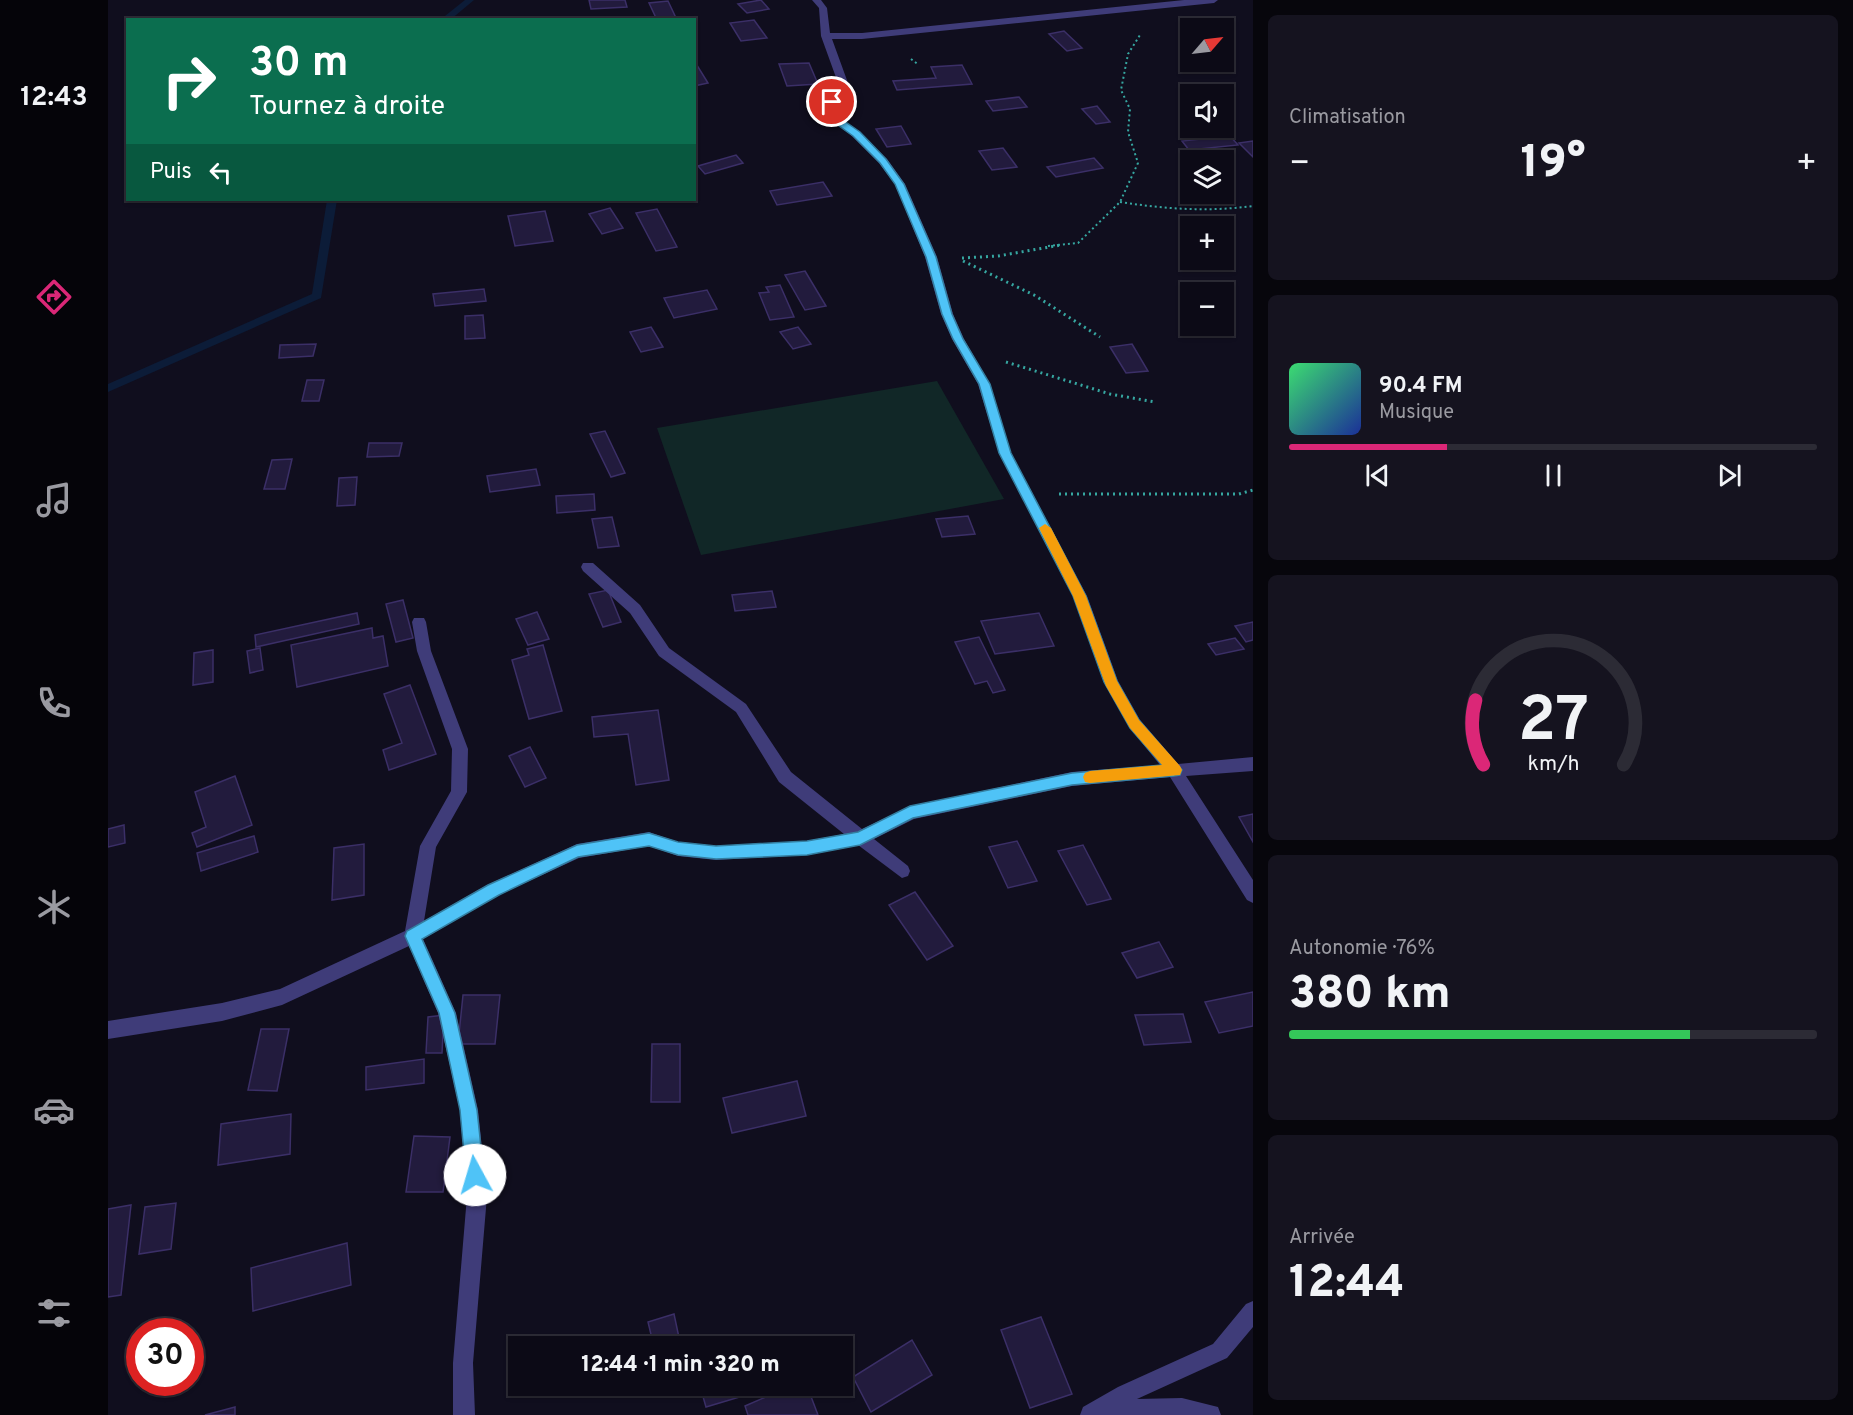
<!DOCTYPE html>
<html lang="fr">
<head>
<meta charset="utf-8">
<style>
  :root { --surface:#0c0a16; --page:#15131f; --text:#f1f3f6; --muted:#9a9aa1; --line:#2c2b35; --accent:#db2777 }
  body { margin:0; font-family:Overpass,sans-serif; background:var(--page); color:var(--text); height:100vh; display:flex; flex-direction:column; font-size:22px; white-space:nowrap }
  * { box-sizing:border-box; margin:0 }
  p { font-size:20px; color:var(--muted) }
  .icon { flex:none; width:33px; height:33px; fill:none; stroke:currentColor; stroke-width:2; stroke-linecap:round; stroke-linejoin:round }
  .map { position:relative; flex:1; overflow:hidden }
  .sheet { display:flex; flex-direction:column; gap:15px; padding:15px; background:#07060c; width:600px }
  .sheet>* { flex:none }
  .top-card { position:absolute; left:18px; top:18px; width:570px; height:183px; border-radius:0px; box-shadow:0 2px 4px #0004,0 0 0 2px var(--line); background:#0b6e4f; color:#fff; overflow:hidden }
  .needle { width:39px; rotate:62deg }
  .controls { position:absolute; left:1072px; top:18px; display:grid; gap:12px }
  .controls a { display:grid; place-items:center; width:54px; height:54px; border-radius:0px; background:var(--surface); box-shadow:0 2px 4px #0004,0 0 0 2px var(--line); font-size:30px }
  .speed { position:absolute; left:18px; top:1318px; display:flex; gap:12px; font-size:30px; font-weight:700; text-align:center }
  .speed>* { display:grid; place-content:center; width:78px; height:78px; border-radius:50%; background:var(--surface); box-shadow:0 2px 4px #0004,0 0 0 2px var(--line); line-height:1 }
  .speed .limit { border:9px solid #d22; background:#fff; color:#111 }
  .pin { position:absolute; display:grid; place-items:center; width:51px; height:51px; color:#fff; margin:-26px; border:3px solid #fff; border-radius:50%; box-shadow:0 2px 6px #0007 }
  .me { position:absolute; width:66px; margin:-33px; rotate:354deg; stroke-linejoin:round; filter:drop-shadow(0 0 4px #0008) }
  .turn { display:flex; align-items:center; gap:21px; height:126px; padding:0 24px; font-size:27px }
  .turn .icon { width:78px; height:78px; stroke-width:2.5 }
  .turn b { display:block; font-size:42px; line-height:51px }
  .then { display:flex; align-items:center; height:57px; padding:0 24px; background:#0003; gap:12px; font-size:22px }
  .big { font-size:45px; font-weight:800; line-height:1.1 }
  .sheet .widget { flex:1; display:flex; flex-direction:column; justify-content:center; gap:9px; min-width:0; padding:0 21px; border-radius:9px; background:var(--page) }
  .sheet .dial { align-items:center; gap:0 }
  .dial svg { height:156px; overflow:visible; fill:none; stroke:var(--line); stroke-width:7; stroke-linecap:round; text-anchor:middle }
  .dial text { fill:var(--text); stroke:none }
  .song { display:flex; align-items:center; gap:18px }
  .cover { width:72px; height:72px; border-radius:9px; background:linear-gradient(135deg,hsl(140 70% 55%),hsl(230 70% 35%)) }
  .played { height:6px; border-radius:3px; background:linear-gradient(90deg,var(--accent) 30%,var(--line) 30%) }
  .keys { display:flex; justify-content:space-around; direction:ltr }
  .heat { display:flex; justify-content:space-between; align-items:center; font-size:33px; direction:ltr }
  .charge { height:9px; border-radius:4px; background:linear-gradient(90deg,#34c759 76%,var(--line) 0) }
  .trip { position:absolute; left:400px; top:1336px; width:345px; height:60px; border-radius:0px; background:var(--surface); box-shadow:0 2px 4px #0004,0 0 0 2px var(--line); font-weight:800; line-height:60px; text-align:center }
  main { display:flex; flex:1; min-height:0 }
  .dock { display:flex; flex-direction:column; width:108px; justify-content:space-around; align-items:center; background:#050409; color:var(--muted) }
  .dock .icon { width:42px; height:42px }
  .dock .active { color:var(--accent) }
  .dock b { font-size:27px; color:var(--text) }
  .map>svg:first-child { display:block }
</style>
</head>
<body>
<main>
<nav class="dock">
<b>12:43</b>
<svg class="icon active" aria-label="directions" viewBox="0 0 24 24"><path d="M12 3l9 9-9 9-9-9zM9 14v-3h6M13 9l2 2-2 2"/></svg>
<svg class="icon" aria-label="music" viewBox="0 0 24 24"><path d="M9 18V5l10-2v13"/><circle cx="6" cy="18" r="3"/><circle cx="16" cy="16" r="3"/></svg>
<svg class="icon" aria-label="phone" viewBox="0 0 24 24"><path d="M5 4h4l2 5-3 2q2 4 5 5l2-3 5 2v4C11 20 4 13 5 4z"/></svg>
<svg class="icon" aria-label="climate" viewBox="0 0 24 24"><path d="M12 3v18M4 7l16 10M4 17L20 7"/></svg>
<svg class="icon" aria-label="car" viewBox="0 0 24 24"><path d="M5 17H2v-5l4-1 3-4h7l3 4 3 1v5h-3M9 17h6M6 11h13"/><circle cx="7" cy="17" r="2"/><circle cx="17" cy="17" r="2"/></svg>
<svg class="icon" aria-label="filters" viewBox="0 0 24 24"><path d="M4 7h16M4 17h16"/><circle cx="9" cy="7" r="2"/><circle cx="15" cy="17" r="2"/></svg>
</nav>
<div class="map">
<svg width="1145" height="1415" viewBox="0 0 1145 1415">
  <rect width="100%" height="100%" fill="#100e1e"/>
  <polygon fill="#112727" points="829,381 896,499 593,555 549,428"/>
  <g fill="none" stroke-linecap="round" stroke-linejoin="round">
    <g fill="#0c1c38" fill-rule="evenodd">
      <polygon points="357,0 366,0 342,20 332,20"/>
      <polygon points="219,200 229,200 213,298 0,392 0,384 204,294"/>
    </g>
  </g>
  <g fill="#221b3d" stroke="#3b2f67" stroke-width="1.5">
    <polygon points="481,0 517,0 519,7 483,9"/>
    <polygon points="653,0 661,9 639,13 630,4"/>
    <polygon points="560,1 569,20 549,20 541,3"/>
    <polygon points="646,20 659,38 633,41 622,23"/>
    <polygon points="956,31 974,48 959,51 941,34"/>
    <polygon points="586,62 587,62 600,83 586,86"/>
    <polygon points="1090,62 1113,62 1117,66 1096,68"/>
    <polygon points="701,63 710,84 679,86 671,64"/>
    <polygon points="854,65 864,84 789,90 785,81 828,78 823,67"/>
    <polygon points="911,97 919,107 885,111 878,101"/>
    <polygon points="989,106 1002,122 988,124 974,109"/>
    <polygon points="793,126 803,144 779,147 768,129"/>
    <polygon points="1122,136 1130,145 1081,150 1074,141"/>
    <polygon points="1145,141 1145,157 1131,143"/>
    <polygon points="895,148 909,167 884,170 871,151"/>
    <polygon points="628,155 635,163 597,174 590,166"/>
    <polygon points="986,158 995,168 948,177 939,167"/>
    <polygon points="715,182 724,196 669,205 662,191"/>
    <polygon points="502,208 515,228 494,234 481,214"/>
    <polygon points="549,209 569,247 548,251 528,213"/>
    <polygon points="437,211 445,241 407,246 400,216"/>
    <polygon points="697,271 718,306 697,310 677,275"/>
    <polygon points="672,285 686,317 662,320 651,293 661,292 658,287"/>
    <polygon points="376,289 378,301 327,306 325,294"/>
    <polygon points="599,290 609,309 566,318 556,298"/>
    <polygon points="375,315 377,338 357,339 357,316"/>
    <polygon points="543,327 555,347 533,352 522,332"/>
    <polygon points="690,327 703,344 685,349 672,332"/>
    <polygon points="208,344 205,356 171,358 172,345"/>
    <polygon points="1024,344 1040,371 1018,373 1002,347"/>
    <polygon points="199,380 216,380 211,401 194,401"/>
    <polygon points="497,431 517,473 503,477 482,434"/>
    <polygon points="261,443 294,443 291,456 259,457"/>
    <polygon points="184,459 177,489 156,489 164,460"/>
    <polygon points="428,469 432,485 382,492 379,476"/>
    <polygon points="249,477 247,505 229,506 231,478"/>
    <polygon points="486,494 487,510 449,513 448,496"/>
    <polygon points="860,516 867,534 834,537 828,519"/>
    <polygon points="504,517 511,546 490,548 484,519"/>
    <polygon points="500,590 513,622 495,627 481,594"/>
    <polygon points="664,591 668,607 627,611 624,595"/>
    <polygon points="295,600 305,638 288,642 278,604"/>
    <polygon points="429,612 441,639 420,645 408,619"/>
    <polygon points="249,613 251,624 148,647 147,635"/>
    <polygon points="931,613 946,646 887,654 873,621"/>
    <polygon points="1145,622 1145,640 1138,642 1127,626"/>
    <polygon points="264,628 265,638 275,636 280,666 189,687 183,645"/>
    <polygon points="871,637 897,690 885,693 879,681 867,684 847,642"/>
    <polygon points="1127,638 1136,649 1108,655 1100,644"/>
    <polygon points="435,645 454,711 421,719 404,660 421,655 419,649"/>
    <polygon points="152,648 155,670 142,673 139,651"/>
    <polygon points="105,650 105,682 85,685 86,653"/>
    <polygon points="302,685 328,754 281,770 275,750 294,743 276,694"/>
    <polygon points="550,710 561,780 528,785 520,734 486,737 484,717"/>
    <polygon points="422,747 438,778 417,787 401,756"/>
    <polygon points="127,776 144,825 89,847 84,833 98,827 87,792"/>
    <polygon points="1145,814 1145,842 1131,817"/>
    <polygon points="16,825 17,843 0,847 0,829"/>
    <polygon points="146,836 150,852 93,871 89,853"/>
    <polygon points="909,841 929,881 900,888 881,847"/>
    <polygon points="256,844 256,895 224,900 226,848"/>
    <polygon points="975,845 1003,899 979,905 950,851"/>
    <polygon points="807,892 845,946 819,960 781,905"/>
    <polygon points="1051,942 1065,967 1029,978 1014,953"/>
    <polygon points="1145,992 1145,1026 1111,1033 1097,1002"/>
    <polygon points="355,995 392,995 387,1044 350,1044"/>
    <polygon points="1075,1014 1083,1042 1036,1045 1027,1015"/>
    <polygon points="336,1015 334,1053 318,1053 320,1017"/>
    <polygon points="153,1029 181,1029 169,1091 140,1090"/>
    <polygon points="544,1044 572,1044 572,1102 543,1102"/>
    <polygon points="316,1059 316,1083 258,1090 258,1067"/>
    <polygon points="689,1081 698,1116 624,1133 615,1098"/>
    <polygon points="183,1114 182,1154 110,1165 113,1124"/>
    <polygon points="306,1136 342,1137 335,1192 298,1192"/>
    <polygon points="68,1203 63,1249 31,1254 37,1207"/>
    <polygon points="23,1205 13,1295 0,1297 0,1209"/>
    <polygon points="239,1243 243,1285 145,1311 143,1268"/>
    <polygon points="566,1314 573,1347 546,1347 540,1322"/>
    <polygon points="933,1317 964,1394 922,1408 893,1330"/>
    <polygon points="804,1340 824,1375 763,1412 745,1377"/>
    <polygon points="592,1386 654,1386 655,1390 598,1407"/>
    <polygon points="683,1386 699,1386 710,1415 640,1415 637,1406"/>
    <polygon points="127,1407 127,1415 97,1415"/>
  </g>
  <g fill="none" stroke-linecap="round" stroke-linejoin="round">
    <g stroke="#36a7a1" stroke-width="2" stroke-dasharray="2 3" stroke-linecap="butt">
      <polyline points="803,59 811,65"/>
      <path d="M1012,202c45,7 88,10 133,4"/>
      <polyline points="940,246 970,243 1012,202 1030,163 1020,132 1022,109 1013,90 1020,54 1032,35"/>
    </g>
    <g stroke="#36a7a1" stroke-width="3" stroke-dasharray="2 4" stroke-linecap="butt">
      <polyline points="854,258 890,256 953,245"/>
      <polyline points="855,261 926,295 992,337"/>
      <polyline points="898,362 1002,394 1047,402"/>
      <polyline points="951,494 1131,494 1145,490"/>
    </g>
    <g fill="#3f3c79" fill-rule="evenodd">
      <polygon points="704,0 713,0 719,8 722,33 754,33 1076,0 1110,0 1106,3 754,39 724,39 740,83 729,102 735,120 779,159 797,184 829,257 845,314 856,339 882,384 903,453 979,596 1010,681 1032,720 1070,764 1145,757 1145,771 1078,776 1145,880 1145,903 1139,900 1062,777 964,786 806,819 766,839 800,866 802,871 800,876 794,878 750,845 699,855 608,860 570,856 541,846 471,858 391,895 315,939 348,1013 370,1110 379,1196 365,1363 367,1415 345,1415 345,1363 359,1196 352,1110 330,1013 301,946 174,1005 114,1021 0,1039 0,1021 114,1003 172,989 297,931 312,846 343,791 344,749 309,651 304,622 306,618 316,618 318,622 323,651 360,749 359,792 328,847 316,921 379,885 469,844 541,832 570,842 608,846 699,841 736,834 671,782 628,712 551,656 522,613 475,571 473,567 475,563 485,563 532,605 561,648 638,704 683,772 754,829 803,806 964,772 1052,765 1022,728 998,686 965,596 891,453 870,384 844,339 833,314 817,257 787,184 771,163 744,136 728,123 719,102 730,83 713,36 711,8"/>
      <polygon points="1145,1301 1145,1327 1119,1358 1029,1399 1074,1398 1110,1407 1113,1415 972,1415 975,1407 1010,1387 1105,1344 1138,1304"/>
    </g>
  </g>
  <polygon fill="#4fc3f7" stroke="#337fa1" stroke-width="1.5" points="724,99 729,102 735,120 752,132 778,159 796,184 828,257 844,314 855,339 882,384 903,453 978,596 1009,681 1031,720 1074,770 1072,775 1066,776 964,785 805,818 752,845 699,855 608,859 570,855 541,846 470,857 391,895 314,939 347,1013 369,1110 376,1175 373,1181 367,1184 361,1181 358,1175 352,1110 331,1013 297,936 299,931 380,885 469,845 541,833 570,842 608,846 699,841 750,832 802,806 964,773 1054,765 1022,728 996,682 965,596 891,453 871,384 845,339 834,314 818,257 787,184 772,163 745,136 727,123 720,102"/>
  <polygon fill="#f59e0b" points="937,524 943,528 978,596 1009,681 1031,720 1072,766 1074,770 1072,775 982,783 977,782 975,777 977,773 982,771 1054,765 1022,728 998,686 965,596 931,528"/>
</svg>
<div class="controls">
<a><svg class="needle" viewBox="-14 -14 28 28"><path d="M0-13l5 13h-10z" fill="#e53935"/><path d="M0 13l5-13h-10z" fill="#9a9aa1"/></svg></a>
<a><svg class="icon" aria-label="sound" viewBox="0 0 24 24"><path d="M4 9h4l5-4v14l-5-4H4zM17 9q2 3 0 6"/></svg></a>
<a><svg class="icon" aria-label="layers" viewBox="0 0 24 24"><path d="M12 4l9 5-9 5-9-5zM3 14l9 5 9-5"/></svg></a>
<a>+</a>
<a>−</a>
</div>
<div class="speed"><div class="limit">30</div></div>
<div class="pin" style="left:724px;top:102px;background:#d93025"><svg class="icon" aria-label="arrive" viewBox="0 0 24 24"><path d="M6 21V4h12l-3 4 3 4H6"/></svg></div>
<svg class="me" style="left:367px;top:1175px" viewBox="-20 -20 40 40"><circle r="19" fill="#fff"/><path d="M0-13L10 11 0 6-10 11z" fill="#4fc3f7"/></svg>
<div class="trip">12:44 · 1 min · 320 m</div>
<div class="top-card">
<div class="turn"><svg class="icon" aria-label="right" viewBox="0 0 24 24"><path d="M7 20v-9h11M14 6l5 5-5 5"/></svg><div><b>30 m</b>Tournez à droite</div></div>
<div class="then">Puis<svg class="icon" aria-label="left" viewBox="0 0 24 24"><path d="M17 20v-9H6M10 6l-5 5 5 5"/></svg></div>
</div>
</div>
<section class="sheet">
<div class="widget"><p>Climatisation</p>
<div class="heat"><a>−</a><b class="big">19°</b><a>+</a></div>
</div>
<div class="widget">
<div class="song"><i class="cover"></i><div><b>90.4 FM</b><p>Musique</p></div></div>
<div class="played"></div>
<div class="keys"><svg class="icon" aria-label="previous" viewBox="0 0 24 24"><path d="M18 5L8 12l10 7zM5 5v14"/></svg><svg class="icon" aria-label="pause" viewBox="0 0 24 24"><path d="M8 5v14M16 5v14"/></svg><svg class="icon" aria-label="next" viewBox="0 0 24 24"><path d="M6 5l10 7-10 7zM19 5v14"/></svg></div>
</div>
<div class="widget dial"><svg viewBox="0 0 100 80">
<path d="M14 69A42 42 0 1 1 86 69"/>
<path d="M14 69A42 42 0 0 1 10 36" stroke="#db2777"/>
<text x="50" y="56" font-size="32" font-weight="700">27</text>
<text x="50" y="72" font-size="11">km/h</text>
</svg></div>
<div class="widget"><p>Autonomie · 76%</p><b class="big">380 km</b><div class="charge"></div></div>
<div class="widget"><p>Arrivée</p><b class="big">12:44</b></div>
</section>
</main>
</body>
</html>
